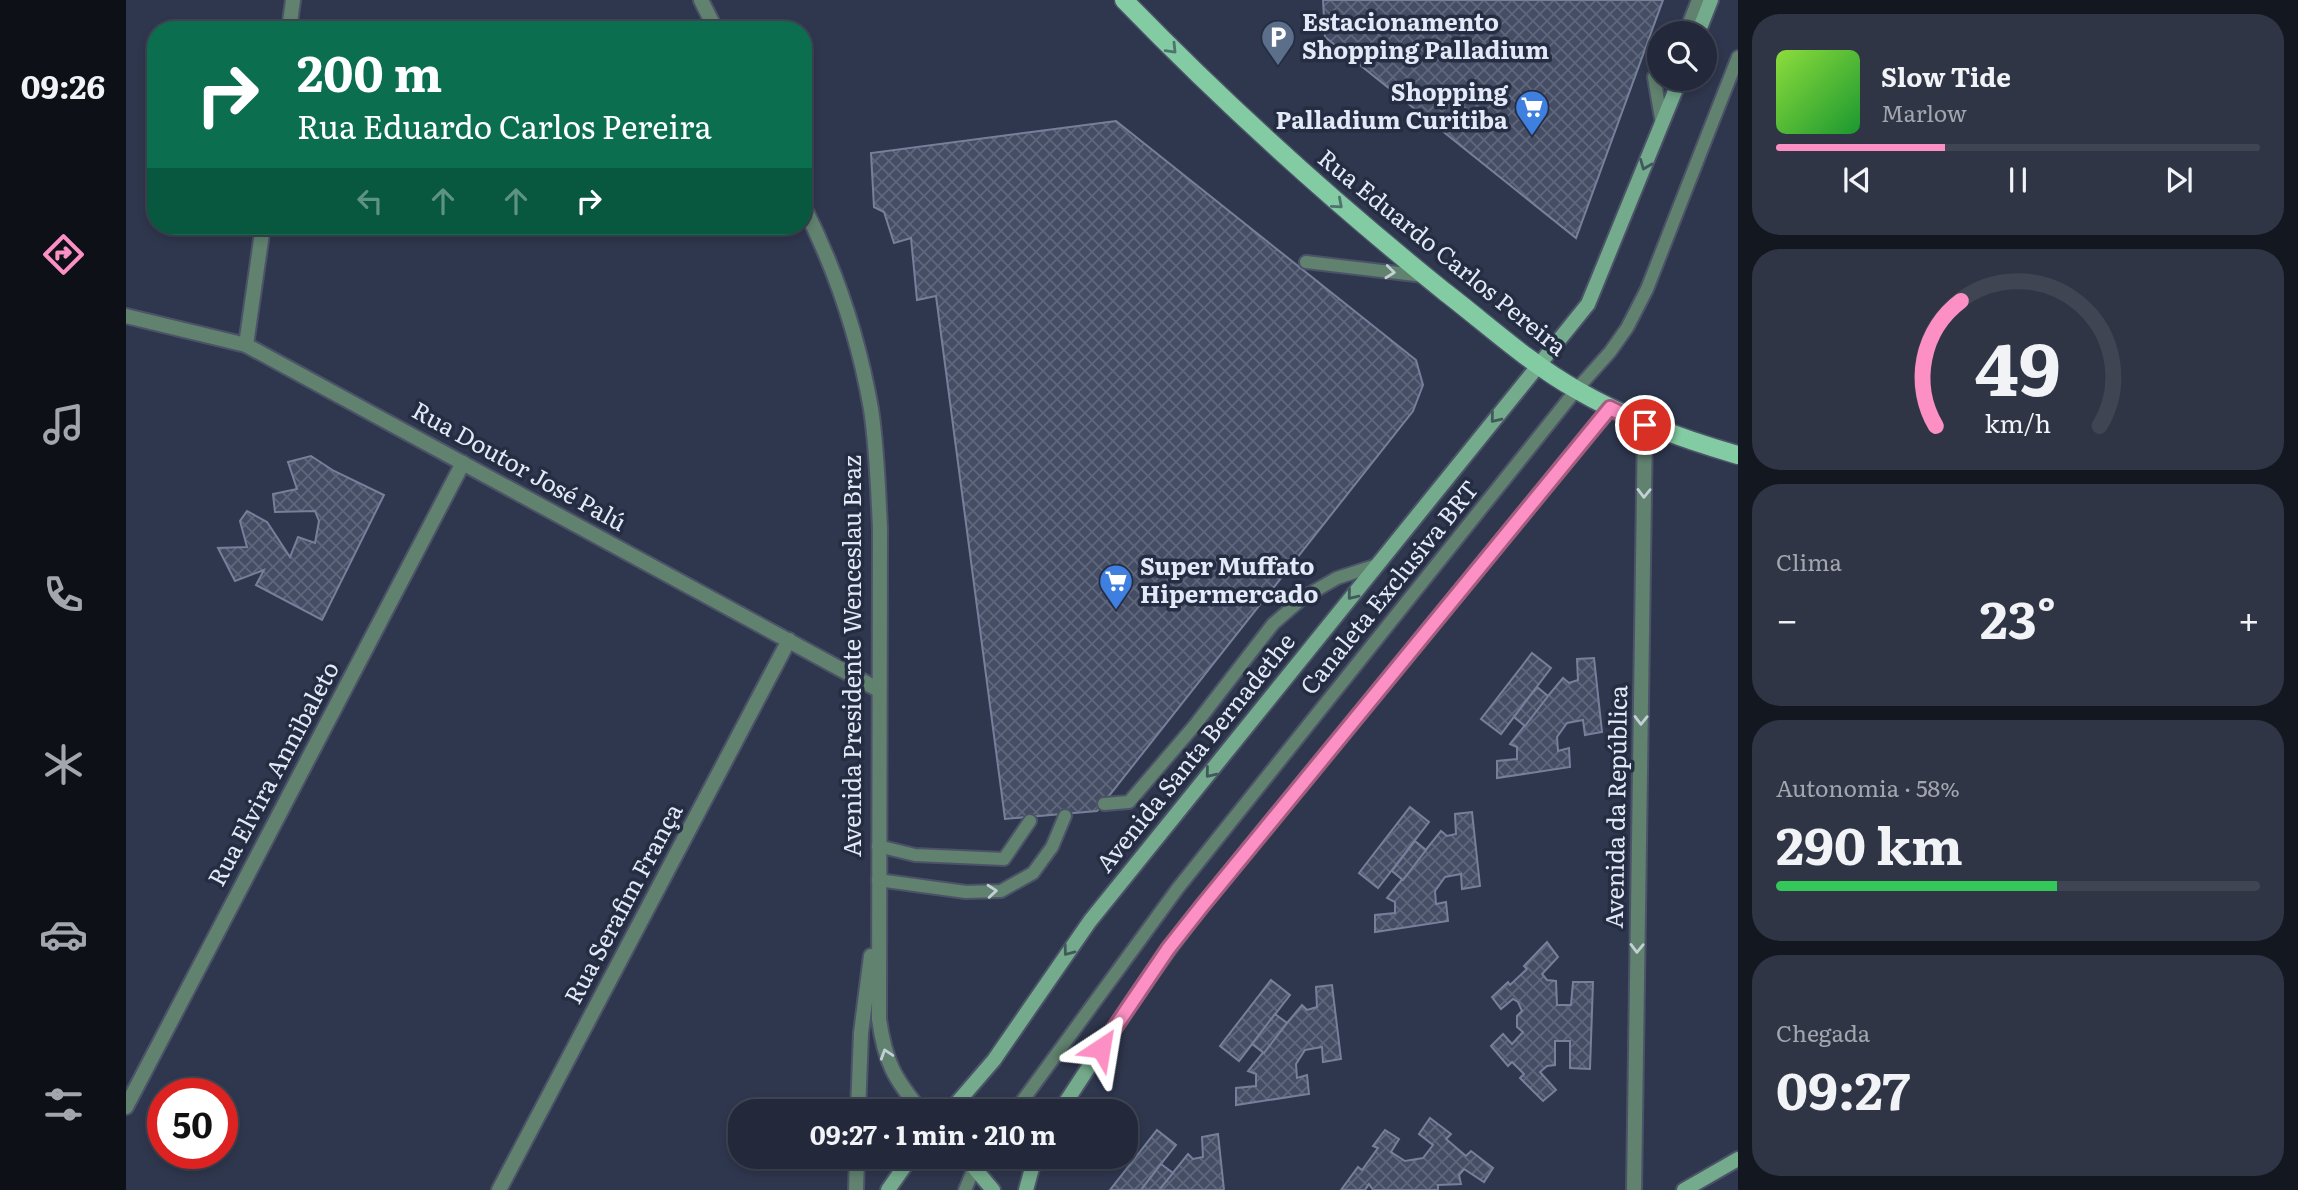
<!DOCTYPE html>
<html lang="pt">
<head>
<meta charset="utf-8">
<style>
  :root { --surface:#23293a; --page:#2f3545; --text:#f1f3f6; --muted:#a3a6af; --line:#404554; --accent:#fc8fc3 }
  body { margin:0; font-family:Literata,serif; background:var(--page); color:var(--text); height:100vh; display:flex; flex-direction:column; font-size:26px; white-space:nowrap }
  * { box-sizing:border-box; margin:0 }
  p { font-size:23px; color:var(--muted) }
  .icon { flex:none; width:38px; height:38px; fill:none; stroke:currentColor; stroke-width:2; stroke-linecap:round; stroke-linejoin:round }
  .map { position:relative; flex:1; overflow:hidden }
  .details { display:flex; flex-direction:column; gap:14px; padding:14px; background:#131720; width:560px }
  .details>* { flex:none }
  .top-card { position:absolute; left:21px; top:21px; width:665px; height:214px; border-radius:28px; box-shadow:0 4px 10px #0003,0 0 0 2px var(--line); background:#0b6e4f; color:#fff; overflow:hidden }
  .fabs { position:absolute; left:1521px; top:21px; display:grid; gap:14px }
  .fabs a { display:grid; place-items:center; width:70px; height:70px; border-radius:50%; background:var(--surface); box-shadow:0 4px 10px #0003,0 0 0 2px var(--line); font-size:35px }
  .speed { position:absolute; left:21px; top:1078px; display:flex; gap:14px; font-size:35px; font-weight:700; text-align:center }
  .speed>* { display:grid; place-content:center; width:91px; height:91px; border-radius:50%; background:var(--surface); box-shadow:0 4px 10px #0003,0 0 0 2px var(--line); line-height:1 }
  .speed .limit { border:10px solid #d22; background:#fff; color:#111 }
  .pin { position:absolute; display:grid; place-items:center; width:60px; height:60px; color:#fff; margin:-30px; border:4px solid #fff; border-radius:50%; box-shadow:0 2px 7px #0007 }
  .me { position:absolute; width:77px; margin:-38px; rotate:33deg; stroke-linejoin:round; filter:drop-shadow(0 0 5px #0008) }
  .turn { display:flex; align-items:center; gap:24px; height:147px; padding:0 35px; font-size:32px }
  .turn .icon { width:91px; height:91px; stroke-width:2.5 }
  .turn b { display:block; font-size:49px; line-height:60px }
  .lanes { display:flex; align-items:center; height:66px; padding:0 35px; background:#0003; justify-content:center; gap:35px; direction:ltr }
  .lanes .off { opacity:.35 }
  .big { font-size:52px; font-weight:700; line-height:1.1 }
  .details .tile { flex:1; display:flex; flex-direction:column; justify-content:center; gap:10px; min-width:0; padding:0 24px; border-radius:28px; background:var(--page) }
  .details .dial { align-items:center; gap:0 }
  .dial svg { height:182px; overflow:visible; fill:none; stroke:var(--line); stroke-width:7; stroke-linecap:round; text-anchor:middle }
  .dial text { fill:var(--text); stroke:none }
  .song { display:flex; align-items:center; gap:21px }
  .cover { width:84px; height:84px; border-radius:10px; background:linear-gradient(135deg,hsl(90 70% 55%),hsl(130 70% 35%)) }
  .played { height:7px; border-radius:4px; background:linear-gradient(90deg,var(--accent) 35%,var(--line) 35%) }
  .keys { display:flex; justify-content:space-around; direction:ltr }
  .heat { display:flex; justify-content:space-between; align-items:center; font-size:38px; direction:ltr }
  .charge { height:10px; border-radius:5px; background:linear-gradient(90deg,#34c759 58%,var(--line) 0) }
  .trip { position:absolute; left:602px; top:1099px; width:410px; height:70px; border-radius:28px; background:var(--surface); box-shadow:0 4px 10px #0003,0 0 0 2px var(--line); font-weight:700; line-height:70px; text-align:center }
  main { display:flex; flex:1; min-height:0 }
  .tab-bar { display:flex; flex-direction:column; width:126px; justify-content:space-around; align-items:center; background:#0e1017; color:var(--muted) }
  .tab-bar .icon { width:49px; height:49px }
  .tab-bar .selected { color:var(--accent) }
  .tab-bar b { font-size:32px; color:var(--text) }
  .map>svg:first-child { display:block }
</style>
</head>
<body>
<main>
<nav class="tab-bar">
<b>09:26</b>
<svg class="icon selected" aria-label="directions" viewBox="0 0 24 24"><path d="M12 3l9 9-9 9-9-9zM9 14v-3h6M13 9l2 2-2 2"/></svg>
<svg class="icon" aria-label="music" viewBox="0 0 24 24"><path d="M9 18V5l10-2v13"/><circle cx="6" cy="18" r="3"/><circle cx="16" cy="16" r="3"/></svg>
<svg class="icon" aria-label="phone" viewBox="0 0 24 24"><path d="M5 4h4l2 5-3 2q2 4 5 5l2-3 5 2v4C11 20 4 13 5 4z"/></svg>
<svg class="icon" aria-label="climate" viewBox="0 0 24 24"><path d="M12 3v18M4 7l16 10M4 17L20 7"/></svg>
<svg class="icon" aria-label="car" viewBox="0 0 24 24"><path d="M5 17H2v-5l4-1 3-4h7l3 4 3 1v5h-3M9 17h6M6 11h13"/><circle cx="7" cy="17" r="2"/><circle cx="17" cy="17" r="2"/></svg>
<svg class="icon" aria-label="filters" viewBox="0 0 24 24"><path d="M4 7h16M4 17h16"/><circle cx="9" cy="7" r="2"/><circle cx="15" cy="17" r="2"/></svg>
</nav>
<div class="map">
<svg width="1612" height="1190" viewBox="0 0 1612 1190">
  <defs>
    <pattern id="building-cross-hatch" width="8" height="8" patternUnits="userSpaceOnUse" patternTransform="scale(1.75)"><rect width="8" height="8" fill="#444d64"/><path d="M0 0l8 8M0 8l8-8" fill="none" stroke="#5f677b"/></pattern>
  </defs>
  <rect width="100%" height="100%" fill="#2f374e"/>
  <g fill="url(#building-cross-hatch)" stroke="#76809a" stroke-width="2">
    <polygon points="1197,0 1537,0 1450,238 1199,37"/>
    <polygon points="990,121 1290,360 1297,385 1287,411 971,811 879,819 810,296 791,300 785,238 768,243 758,212 748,207 745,153"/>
    <polygon points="185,456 208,471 258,495 196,620 130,585 138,570 109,581 92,548 121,547 114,521 121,511 141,522 164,557 172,537 189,543 193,521 189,511 149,512 147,494 171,489 162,462"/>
    <polygon points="1406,653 1425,668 1375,734 1355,719"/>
    <polygon points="1468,658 1476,732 1459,735 1457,720 1441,723 1431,737 1432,751 1443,748 1444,767 1371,778 1371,761 1391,759 1391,747 1384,744 1422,696 1437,678 1443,683 1452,680 1451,659"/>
    <polygon points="1411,687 1422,696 1399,726 1388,717"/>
    <polygon points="1284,807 1303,822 1252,888 1233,873"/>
    <polygon points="1346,812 1354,886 1336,889 1335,874 1319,877 1309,891 1310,904 1320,902 1322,921 1249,932 1249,915 1269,913 1269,902 1261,898 1315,831 1321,836 1330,834 1329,814"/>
    <polygon points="1289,841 1300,850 1277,880 1266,871"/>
    <polygon points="1421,942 1432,957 1416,974 1421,980 1430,981 1431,1005 1445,1005 1447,982 1467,982 1464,1069 1444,1068 1444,1041 1429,1041 1429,1065 1421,1066 1414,1072 1430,1090 1417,1101 1394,1078 1398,1074 1386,1062 1382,1066 1365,1046 1377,1034 1386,1044 1397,1032 1391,1027 1391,1016 1396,1011 1392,1002 1387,999 1375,1009 1366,997 1382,982 1384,985 1401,969 1398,966"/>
    <polygon points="1145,980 1164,995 1113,1061 1094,1046"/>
    <polygon points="1206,985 1215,1059 1197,1062 1196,1047 1179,1050 1170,1064 1171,1078 1181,1075 1183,1094 1110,1105 1110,1088 1130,1086 1130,1074 1122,1071 1161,1023 1176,1005 1181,1010 1191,1007 1190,987"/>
    <polygon points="1149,1014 1161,1023 1138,1053 1126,1044"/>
    <polygon points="1304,1118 1325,1134 1320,1139 1340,1156 1345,1151 1367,1168 1358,1182 1338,1169 1333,1175 1335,1184 1312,1185 1312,1190 1247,1190 1243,1184 1239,1190 1215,1190 1232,1167 1236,1170 1252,1148 1247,1146 1259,1130 1273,1139 1265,1152 1279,1161 1297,1158 1307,1145 1293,1134"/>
    <polygon points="1031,1130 1050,1145 1035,1164 1015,1190 984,1190"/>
    <polygon points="1092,1134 1098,1190 1033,1190 1062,1154 1067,1159 1077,1157 1076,1137"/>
    <polygon points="1035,1164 1047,1173 1033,1190 1015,1190"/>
  </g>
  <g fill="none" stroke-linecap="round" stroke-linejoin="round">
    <g stroke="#4c5369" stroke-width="16">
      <g id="service">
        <polyline points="1559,33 1572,0"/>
        <polyline points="1533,72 1528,77 1536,124"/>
        <polyline points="1180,262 1298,276"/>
        <polyline points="978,804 1003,802 1069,725 1147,624 1178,597 1211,578 1251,565"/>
        <polyline points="752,846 789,855 878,859 904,821"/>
        <polyline points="752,880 840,892 875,891 907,873 926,847 939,816"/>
        <polyline points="889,1111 1052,888 1450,390 1484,352 1501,328 1521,289 1612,57"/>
        <polyline points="839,1190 849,1166 856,1157"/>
      </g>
    </g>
    <g stroke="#4c5369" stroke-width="18">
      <g id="minor">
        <polyline points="163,30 167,0"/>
        <polyline points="0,316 120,345 753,690"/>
        <polyline points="120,345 137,226"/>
        <polyline points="0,1107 337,463"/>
        <polyline points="373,1190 663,640"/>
        <polyline points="1508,1190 1519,425"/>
      </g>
    </g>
    <g stroke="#4c5369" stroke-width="18">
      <g id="tertiary">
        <polyline points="575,0 590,30"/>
        <path d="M677,205c32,63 56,135 68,204 6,39 7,80 9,119l-1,491c6,43 15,59 42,92"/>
        <polyline points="732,1111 735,1033 745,956"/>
        <polyline points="730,1190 731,1157"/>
      </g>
    </g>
    <g stroke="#4c5369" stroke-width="18">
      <g id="secondary">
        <polyline points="1572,33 1585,0"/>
        <polyline points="824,1111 868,1060 964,921 1462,304 1554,79"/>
        <path d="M934,1111c46,-70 90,-140 142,-205l408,-498"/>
        <polyline points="839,1157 867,1190"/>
        <polyline points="762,1190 785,1157"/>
        <polyline points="900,1190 909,1157"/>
        <polyline points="1558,1190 1612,1159"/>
      </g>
    </g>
    <g stroke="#4c5369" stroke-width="21">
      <path id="primary" d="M998,0c101,104 208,201 321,292 43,33 84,71 132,98 50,29 105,49 161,65"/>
    </g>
    <use href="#service" stroke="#60826e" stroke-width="12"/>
    <use href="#minor" stroke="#60826e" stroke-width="14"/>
    <use href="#tertiary" stroke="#60826e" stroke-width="14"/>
    <use href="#secondary" stroke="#74ab8c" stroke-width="14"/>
    <use href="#primary" stroke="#83cba3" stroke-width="18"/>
  </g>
  <defs><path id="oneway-chevron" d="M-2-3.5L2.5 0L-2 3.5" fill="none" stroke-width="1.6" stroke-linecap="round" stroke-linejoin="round" transform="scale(1.75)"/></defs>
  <g stroke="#4f746e">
    <use href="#oneway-chevron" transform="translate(1046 49) rotate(46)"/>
    <use href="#oneway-chevron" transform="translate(1212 204) rotate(41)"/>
  </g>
  <g stroke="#41595d">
    <use href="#oneway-chevron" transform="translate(1519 165) rotate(112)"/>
    <use href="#oneway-chevron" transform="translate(1369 418) rotate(129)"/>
    <use href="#oneway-chevron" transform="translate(1226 595) rotate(129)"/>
    <use href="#oneway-chevron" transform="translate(1084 773) rotate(129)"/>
    <use href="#oneway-chevron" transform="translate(942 951) rotate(127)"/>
  </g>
  <g stroke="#c2cfd5">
    <use href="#oneway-chevron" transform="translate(1264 272) rotate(6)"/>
    <use href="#oneway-chevron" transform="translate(1518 493) rotate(91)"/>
    <use href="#oneway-chevron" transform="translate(1515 720) rotate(91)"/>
    <use href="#oneway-chevron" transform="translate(866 891) rotate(-5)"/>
    <use href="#oneway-chevron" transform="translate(1511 948) rotate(91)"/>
    <use href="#oneway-chevron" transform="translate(760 1054) rotate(-108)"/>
  </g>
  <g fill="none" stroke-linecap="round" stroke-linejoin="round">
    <g stroke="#a45d7f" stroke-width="18">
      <polyline id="route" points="975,1048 1042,949 1076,906 1484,408 1519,425"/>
    </g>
    <use href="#route" stroke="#fc8fc3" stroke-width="12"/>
  </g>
  <defs>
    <g id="parking-pin" transform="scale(1.75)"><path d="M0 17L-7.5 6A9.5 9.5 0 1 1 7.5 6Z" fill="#5c6f8a" stroke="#252d43"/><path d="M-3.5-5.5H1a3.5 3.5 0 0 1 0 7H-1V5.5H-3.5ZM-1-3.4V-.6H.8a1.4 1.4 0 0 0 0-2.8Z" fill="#fff"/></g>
    <g id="supermarket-pin" transform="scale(1.75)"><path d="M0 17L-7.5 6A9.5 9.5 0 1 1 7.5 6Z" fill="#3f7fe0" stroke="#252d43"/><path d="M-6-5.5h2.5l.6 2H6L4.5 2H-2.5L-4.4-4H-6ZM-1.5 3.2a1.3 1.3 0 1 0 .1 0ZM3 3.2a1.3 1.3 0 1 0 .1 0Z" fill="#fff"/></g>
  </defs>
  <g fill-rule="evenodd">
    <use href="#parking-pin" x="1152" y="37"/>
    <use href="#supermarket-pin" x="1406" y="107"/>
    <use href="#supermarket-pin" x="990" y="581"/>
  </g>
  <g text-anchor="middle" stroke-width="7" stroke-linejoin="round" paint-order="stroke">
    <g font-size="24" font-weight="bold" fill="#e3e9f7" stroke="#252d43" text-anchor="start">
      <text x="1176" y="31">Estacionamento<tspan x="1176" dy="28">Shopping Palladium</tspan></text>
      <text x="1382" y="101" text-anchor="end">Shopping<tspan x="1382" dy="28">Palladium Curitiba</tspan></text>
      <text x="1014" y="575">Super Muffato<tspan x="1014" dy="28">Hipermercado</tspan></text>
    </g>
    <g font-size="24" fill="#e3e9f7" stroke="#252d43">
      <text transform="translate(1316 253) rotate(39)" y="8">Rua Eduardo Carlos Pereira</text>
      <text transform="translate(393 467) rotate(29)" y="8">Rua Doutor José Palú</text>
      <text transform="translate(1264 588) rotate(-51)" y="8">Canaleta Exclusiva BRT</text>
      <text transform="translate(727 656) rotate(-90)" y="8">Avenida Presidente Wenceslau Braz</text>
      <text transform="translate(1070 753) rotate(-51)" y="8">Avenida Santa Bernadethe</text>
      <text transform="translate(148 774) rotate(-62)" y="8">Rua Elvira Annibaleto</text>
      <text transform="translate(1491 807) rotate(-89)" y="8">Avenida da República</text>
      <text transform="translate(498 904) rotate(-62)" y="8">Rua Serafim França</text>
    </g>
  </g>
</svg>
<div class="fabs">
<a><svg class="icon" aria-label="search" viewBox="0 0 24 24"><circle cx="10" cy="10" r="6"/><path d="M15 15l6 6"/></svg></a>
</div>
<div class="speed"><div class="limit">50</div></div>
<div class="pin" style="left:1519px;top:425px;background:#d93025"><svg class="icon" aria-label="arrive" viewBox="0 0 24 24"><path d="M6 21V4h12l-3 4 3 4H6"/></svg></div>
<svg class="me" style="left:975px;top:1048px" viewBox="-20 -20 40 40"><path d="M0-17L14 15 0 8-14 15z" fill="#fc8fc3" stroke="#fff" stroke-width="4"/></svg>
<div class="trip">09:27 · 1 min · 210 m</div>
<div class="top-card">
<div class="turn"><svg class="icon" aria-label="right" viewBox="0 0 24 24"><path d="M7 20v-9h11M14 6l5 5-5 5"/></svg><div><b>200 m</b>Rua Eduardo Carlos Pereira</div></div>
<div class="lanes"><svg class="icon off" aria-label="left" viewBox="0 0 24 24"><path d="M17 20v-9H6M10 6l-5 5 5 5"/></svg><svg class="icon off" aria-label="ahead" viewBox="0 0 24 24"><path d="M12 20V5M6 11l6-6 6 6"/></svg><svg class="icon off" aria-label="ahead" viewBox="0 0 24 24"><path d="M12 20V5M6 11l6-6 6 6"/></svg><svg class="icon" aria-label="right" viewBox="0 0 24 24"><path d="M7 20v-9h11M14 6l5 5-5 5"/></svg></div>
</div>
</div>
<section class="details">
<div class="tile">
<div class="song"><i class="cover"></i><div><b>Slow Tide</b><p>Marlow</p></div></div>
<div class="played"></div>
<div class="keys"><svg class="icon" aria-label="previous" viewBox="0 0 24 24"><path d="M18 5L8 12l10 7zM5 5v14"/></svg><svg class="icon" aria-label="pause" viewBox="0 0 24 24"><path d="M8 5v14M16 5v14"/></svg><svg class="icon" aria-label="next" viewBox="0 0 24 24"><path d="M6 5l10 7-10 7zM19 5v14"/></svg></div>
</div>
<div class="tile dial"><svg viewBox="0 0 100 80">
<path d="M14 69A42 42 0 1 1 86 69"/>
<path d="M14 69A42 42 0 0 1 25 14" stroke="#fc8fc3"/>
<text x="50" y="56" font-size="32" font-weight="700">49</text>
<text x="50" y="72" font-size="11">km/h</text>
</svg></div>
<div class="tile"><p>Clima</p>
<div class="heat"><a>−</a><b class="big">23°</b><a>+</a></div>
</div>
<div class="tile"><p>Autonomia · 58%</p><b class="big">290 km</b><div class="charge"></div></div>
<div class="tile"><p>Chegada</p><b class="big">09:27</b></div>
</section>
</main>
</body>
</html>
